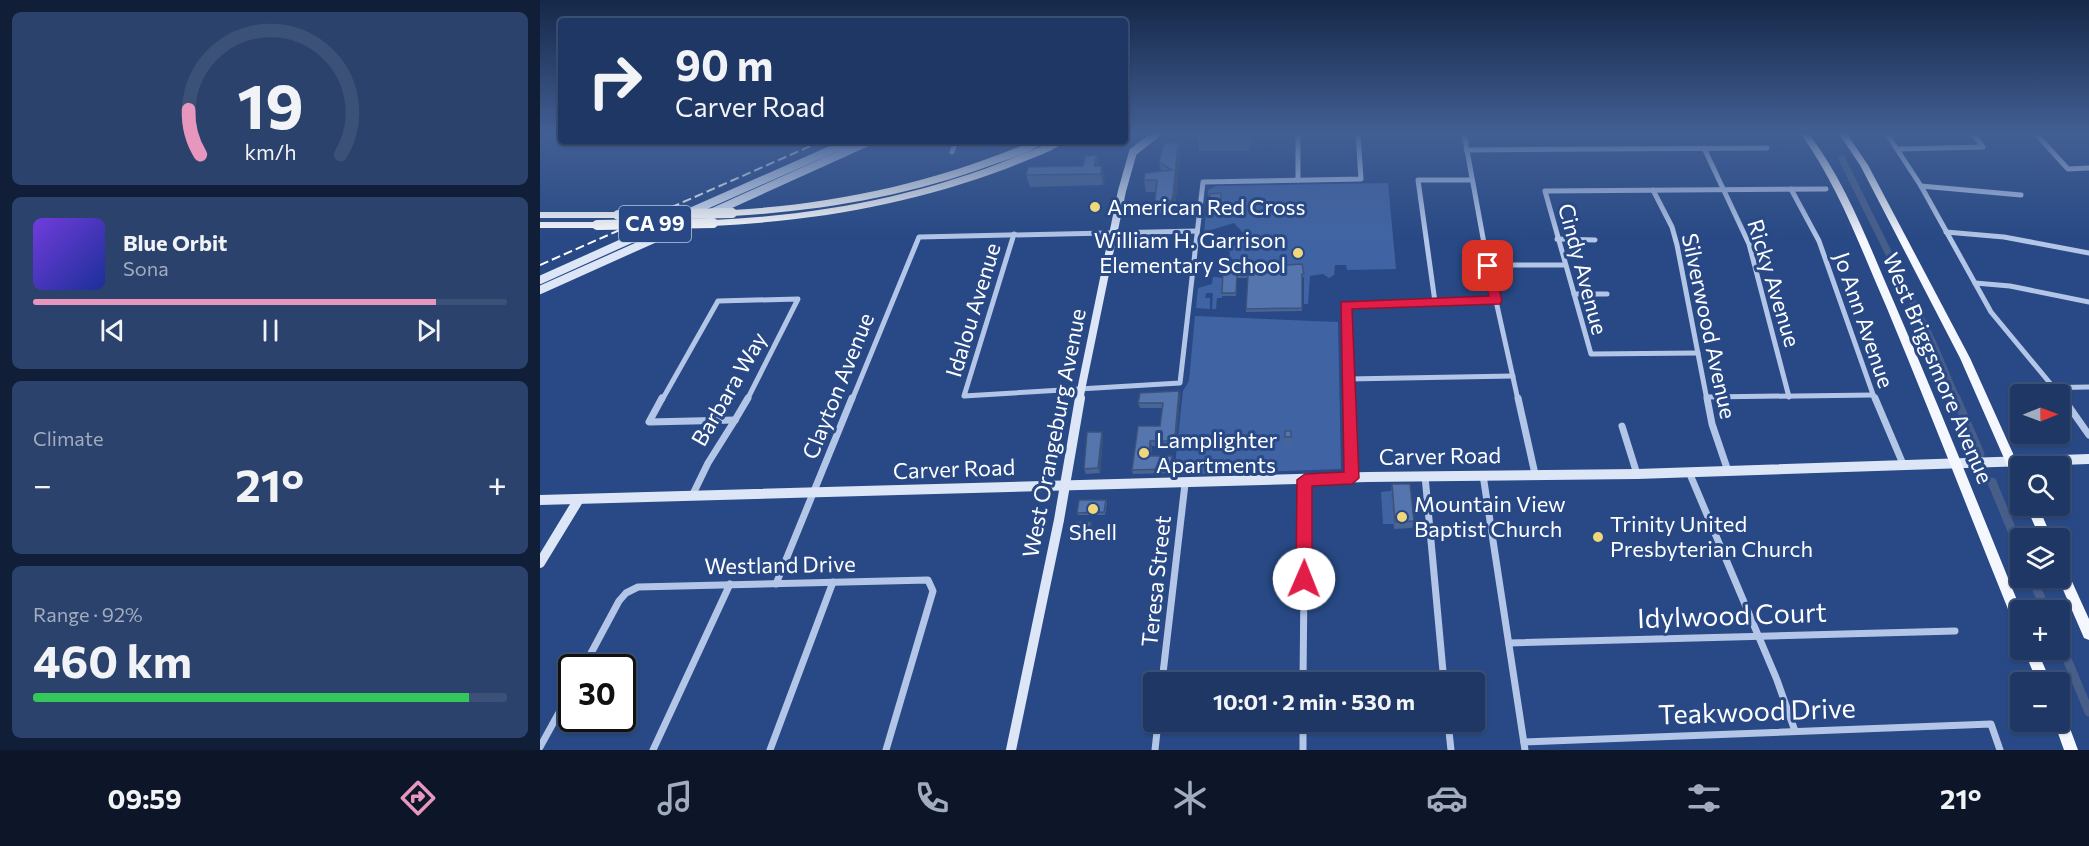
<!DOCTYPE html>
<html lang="en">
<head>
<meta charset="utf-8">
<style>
  :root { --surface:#1e3764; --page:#2b426d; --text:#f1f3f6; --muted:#a1acbf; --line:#3c5178; --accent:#e797bd }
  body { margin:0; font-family:Commissioner,sans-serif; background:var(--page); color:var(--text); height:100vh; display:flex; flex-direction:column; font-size:22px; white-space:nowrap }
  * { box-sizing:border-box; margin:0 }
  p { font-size:20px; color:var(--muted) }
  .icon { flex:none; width:33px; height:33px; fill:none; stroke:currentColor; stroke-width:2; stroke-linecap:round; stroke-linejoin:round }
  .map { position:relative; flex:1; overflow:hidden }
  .side { display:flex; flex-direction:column; gap:12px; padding:12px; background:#101e37; width:540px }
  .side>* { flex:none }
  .top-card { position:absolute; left:18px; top:18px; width:570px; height:126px; border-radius:6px; box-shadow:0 2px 4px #0004,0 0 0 2px var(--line); background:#1e3764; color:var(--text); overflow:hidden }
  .needle { width:39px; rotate:89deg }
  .controls { position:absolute; left:1470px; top:384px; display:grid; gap:12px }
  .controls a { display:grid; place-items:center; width:60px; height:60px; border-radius:6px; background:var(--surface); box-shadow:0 2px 4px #0004,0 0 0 2px var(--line); font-size:30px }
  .speed { position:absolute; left:18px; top:654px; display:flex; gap:12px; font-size:30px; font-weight:700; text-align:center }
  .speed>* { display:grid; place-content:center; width:78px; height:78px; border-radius:50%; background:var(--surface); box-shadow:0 2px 4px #0004,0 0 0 2px var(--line); line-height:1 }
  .speed .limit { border:3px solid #111; border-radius:9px; background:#fff; color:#111 }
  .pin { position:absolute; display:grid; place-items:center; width:51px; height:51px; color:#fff; margin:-26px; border-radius:12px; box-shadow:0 3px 9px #0006 }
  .me { position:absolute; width:66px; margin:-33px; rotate:1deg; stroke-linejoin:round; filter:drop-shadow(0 0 4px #0008) }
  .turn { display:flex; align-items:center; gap:21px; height:126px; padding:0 18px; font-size:27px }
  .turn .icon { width:78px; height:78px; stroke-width:2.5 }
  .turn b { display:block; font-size:42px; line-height:51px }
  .big { font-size:45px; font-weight:700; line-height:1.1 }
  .side .card { flex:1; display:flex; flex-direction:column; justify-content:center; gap:9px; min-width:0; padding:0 21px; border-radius:9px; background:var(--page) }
  .side .dial { align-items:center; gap:0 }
  .dial svg { height:156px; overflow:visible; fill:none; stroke:var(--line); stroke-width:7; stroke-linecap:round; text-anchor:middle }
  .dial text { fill:var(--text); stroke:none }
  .song { display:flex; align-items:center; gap:18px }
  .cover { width:72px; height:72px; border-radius:9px; background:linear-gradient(135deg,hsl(260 70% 55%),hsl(230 70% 35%)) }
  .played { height:6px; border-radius:3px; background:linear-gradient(90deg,var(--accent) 85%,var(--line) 85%) }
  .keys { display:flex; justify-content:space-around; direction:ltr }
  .heat { display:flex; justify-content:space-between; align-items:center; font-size:33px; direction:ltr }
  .charge { height:9px; border-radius:4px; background:linear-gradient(90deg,#34c759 92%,var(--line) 0) }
  .trip { position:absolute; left:603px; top:672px; width:342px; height:60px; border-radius:6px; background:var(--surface); box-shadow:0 2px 4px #0004,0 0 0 2px var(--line); font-weight:700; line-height:60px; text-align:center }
  .dock { display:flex; height:96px; justify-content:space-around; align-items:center; background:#0c1628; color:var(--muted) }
  .dock .icon { width:42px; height:42px }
  .dock .active { color:var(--accent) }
  .dock b { font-size:27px; color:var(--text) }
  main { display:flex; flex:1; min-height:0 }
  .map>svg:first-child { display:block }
</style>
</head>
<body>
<main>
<section class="side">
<div class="card dial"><svg viewBox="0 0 100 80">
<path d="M14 69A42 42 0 1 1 86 69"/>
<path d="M14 69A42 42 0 0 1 8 46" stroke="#e797bd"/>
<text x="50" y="56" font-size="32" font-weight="700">19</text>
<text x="50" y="72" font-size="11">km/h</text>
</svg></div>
<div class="card">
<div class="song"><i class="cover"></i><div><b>Blue Orbit</b><p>Sona</p></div></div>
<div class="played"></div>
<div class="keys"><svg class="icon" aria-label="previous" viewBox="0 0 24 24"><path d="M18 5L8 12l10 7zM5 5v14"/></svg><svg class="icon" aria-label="pause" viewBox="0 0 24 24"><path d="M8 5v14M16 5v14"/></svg><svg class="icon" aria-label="next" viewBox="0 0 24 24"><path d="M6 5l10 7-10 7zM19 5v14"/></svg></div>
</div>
<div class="card"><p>Climate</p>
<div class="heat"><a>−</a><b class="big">21°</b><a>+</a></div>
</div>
<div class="card"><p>Range · 92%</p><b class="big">460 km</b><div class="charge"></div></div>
</section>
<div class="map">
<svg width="1549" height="750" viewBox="0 0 1549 750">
  <rect width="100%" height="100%" fill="#284985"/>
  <g fill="#4064a3">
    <polygon points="848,183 856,269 807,270 806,265 795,265 794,275 789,278 783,274 770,276 768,304 764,304 764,271 692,269 694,259 689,259 690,252 685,250 686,247 692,248 705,235 694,223 664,232 666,213 669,213 669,217 679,217 681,197 668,196 668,190 676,186"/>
    <polygon points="673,277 684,278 682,298 677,298 676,309 672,309 673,293 666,293 665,298 670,298 670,309 656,308 658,288 672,284"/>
    <polygon points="655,316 798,322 801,469 634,475 643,391 649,381"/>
    <polygon points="851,491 854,524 843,524 841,492"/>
  </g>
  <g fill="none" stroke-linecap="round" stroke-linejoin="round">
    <polyline stroke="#475e89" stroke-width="7" points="1302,159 1393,343 1417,400"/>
    <g stroke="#475e89" stroke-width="9">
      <polyline points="1416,398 1440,454"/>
      <polyline points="1452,482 1480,550"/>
      <polyline points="1492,578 1506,610"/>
      <polyline points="1520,642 1549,712"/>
    </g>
    <g stroke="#b3c6e7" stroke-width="5">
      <polyline points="758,134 758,180"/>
      <polyline points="924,134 948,265 978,400"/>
      <polyline points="1347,134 1381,186 1451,312 1524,400"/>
      <polyline points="1496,134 1528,169 1549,168"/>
      <polyline points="1164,148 1209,244 1249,397"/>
      <polyline points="1359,149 1443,147 1433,134"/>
      <polyline points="926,150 1227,148"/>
      <polyline points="412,152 416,141"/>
      <polyline points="1381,186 1481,195"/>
      <polyline points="1251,189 1279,241 1335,400"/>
      <polyline points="1113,190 1132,227 1137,245 1167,400"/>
      <polyline points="1406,232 1464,237 1549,253"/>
      <polyline points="474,234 424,396 640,383 663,182 821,179 818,134"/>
      <polyline points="1017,239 1055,240"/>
      <polyline points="948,265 1024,265"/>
      <polyline points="1435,283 1470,286 1549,302"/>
      <polyline points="1034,294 1067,294"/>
      <polyline points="895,302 878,180 932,180"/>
      <polyline points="1158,353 1051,354 1005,191 1286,189"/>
      <polyline points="808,379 973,376"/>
      <polyline points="1489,388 1549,387"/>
      <polyline points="1167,397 1333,395"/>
      <polyline points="122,400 178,301 258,299 207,400"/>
      <polyline points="312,400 379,237 657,231"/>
      <polyline points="808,400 805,305 956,301"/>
    </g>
    <g stroke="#b3c6e7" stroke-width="7">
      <polyline points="122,398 109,422 195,420"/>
      <polyline points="808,398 811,478"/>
      <polyline points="978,398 995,474"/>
      <polyline points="1167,398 1172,424 1188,471"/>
      <polyline points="1335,398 1363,464"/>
      <polyline points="1523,398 1549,435"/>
      <polyline points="195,420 208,398"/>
      <polyline points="1082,426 1097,474"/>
      <polyline points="1149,472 1237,680 1255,731"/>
      <polyline points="943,475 985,750"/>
      <polyline points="885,476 904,682"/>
      <polyline points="152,496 168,463 195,420"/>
      <polyline points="236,584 312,398"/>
      <polyline points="969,643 1415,631"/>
      <polyline points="43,668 79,601 86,593 98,587 388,580 393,591 346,750"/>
      <polyline points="622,682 645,484"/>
      <polyline points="763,682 765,480"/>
      <polyline points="763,722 763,750"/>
      <polyline points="908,722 911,750"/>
      <polyline points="984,742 1451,724 1460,750"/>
      <polyline points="0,747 32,689"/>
      <polyline points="113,750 190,584"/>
      <polyline points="230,750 293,582"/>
      <polyline points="615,750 618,722"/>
    </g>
    <g stroke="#dce6f7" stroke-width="8">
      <polyline points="148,213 311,141"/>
      <polyline points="171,213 330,141"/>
      <polyline points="0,280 122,225"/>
      <polyline points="0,290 145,225"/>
      <polyline points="539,400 582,191 593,152 616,134"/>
    </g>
    <g stroke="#dce6f7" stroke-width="10">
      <polyline points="0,500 828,477 1097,474 1549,459"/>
      <polyline points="0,563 39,499"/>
      <polyline points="471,750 519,520 540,398"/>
    </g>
    <g fill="#f4f7fe" fill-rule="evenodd">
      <path d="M1261,134h8c38,50 59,109 84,166 45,103 86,207 128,310l-1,20 -5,-2 -1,-4c-43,-106 -84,-213 -128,-318 -26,-59 -47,-119 -85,-172z"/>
      <polygon points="1299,134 1307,134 1328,165 1430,358 1480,469 1480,486 1476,484 1474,481 1420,358 1320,165"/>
      <polygon points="1486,506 1498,506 1512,538 1500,538"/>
      <polygon points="1520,562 1524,564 1549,619 1549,640 1544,638 1518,578 1520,578"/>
      <polygon points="1484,650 1497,650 1511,682 1497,682"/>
      <polygon points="1520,713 1525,715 1538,750 1524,750 1514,722 1520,722"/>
    </g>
    <g fill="#fff" fill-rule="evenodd">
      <path d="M493,141h13c-14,12 -38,18 -54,24 -84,31 -171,46 -260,51l-5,-3 5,-3c105,-6 204,-28 301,-69z"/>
      <path d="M513,141h13c-13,11 -42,20 -58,27 -95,36 -193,53 -295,58l-5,-3 5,-3c123,-6 227,-28 340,-79z"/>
      <polygon points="0,212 78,212 83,215 78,218 0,218"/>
      <polygon points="0,222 57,222 62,225 57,228 0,228"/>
    </g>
    <polyline stroke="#fff" stroke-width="2" stroke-dasharray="9 4" stroke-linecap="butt" points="0,265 282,141"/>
    <g stroke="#fff" stroke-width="10">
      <polyline points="78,215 192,213"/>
      <polyline points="57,225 173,223"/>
    </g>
  </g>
  <g fill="#496596">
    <polygon points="641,134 714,134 714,137 710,137 710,151 659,151 657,137 642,137"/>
    <polygon points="638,143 640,155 635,208 633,213 618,213 615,201 616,192 606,192 604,180 621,171 619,162"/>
    <polygon points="557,155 559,166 562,166 565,177 563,185 490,187 486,175 543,166"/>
    <polygon points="681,193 679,217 668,217 668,214"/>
    <polygon points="683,269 732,269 764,274 764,277 762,277 762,311 706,312 708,278 697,278 696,296 682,296"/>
    <polygon points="640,396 636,442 635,445 612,446 611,456 632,456 633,460 632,473 593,474 592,470 620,426 622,408 600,408 598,403"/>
    <rect x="745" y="431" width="6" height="14"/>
    <polygon points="563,437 560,473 546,474 544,469"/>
    <polygon points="852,484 874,521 872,528 854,529 851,491"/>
    <polygon points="566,500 567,503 565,515 538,515 537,513"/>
    <polygon points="551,522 553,527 551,540 536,540 534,535"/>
  </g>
  <g fill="#3c527a">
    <polygon points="709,134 710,134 710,151 709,140"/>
    <polygon points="638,143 640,155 635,208 633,213 631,201"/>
    <polygon points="557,155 559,167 554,166"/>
    <polygon points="562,166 565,177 563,185 561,174"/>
    <polygon points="639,391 640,396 636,442 635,445 634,441"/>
    <polygon points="562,432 563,437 560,473 558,468"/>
    <polygon points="610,441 612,446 610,461 609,456"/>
    <polygon points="632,456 633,460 632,473 631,469"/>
    <polygon points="551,522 553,527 551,540 548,535"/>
  </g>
  <g fill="#5575ae" stroke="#3c527a" stroke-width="1.5">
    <polygon points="658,134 709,134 709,140 657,139"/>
    <polygon points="624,143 638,143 633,196 631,201 615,201 617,180 604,180 605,173 632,170 619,162 621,153"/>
    <polygon points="557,155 554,166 562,166 561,174 486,175 488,167 543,166 545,156"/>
    <polygon points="681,193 679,214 668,214 670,194"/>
    <polygon points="762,264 764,274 762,274 762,308 706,309 708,275 697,275 696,293 682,293 683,269 710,268 710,265 719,265 719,269 732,269 732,266"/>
    <polygon points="639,391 635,437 634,441 610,441 609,456 632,456 631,469 592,470 598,426 620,426 623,403 598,403 600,393"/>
    <rect x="745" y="431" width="6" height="6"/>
    <polygon points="547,432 562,432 558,468 544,469"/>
    <polygon points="852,484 870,484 874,521 855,522"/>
    <polygon points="539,500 566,500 564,512 537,513"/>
    <polygon points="536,522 551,522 548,535 534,535"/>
  </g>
  <linearGradient id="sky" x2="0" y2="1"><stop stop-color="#162849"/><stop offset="0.56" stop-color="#425f94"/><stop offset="1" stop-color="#425f94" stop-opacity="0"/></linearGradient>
  <rect width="1549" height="239" fill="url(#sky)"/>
  <polygon fill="#e11d48" stroke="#92132f" stroke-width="1.5" points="948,261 954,266 962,301 960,304 812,309 819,478 812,484 772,486 772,579 770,585 764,587 758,585 756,579 757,480 765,474 804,472 801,302 949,296 942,266"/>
  <g fill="#efd77a" stroke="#284985" stroke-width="2">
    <circle cx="555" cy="207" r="6"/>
    <circle cx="758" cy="253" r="6"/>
    <circle cx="604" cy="453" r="6"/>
    <circle cx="553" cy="509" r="6"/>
    <circle cx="862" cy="517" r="6"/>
    <circle cx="1058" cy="537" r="6"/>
  </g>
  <g text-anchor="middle" stroke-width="6" stroke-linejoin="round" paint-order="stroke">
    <rect fill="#284985" stroke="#bec8da" stroke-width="1.5" x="79" y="206" width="72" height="36" rx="4.5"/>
    <g font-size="21" font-weight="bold" fill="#fff">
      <text x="115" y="231">CA 99</text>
    </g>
    <g font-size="22" fill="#fff" stroke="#284985" text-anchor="start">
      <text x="567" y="215">American Red Cross</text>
      <text x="746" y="248" text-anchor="end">William H. Garrison<tspan x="746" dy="25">Elementary School</tspan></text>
      <text x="616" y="448">Lamplighter<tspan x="616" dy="25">Apartments</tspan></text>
      <text x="874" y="512">Mountain View<tspan x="874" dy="25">Baptist Church</tspan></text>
      <text x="1070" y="532">Trinity United<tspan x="1070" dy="25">Presbyterian Church</tspan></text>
      <text x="553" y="540" text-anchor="middle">Shell</text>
    </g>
    <g font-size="22" fill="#fff" stroke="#284985">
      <text transform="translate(1043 269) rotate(75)" y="8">Cindy Avenue</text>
      <text transform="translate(1234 283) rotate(73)" y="8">Ricky Avenue</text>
      <text transform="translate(433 310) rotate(-73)" y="8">Idalou Avenue</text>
      <text transform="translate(1324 320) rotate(71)" y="8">Jo Ann Avenue</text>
      <text transform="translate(1169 326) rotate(78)" y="8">Silverwood Avenue</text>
      <text transform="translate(1398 368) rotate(67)" y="8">West Briggsmore Avenue</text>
      <text transform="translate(298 386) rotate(-68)" y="8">Clayton Avenue</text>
      <text transform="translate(189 389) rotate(-60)" y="8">Barbara Way</text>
      <text transform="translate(514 433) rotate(-79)" y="8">West Orangeburg Avenue</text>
      <text transform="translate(900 456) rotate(-1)" y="8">Carver Road</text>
      <text transform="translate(414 469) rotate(-2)" y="8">Carver Road</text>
      <text transform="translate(240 565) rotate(-1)" y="8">Westland Drive</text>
      <text transform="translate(616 581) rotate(-84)" y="8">Teresa Street</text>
    </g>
    <g font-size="27" fill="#fff" stroke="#284985">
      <text transform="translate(1192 616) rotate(-2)" y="9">Idylwood Court</text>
      <text transform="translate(1217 712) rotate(-2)" y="9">Teakwood Drive</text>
    </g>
  </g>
</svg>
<div class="controls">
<a><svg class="needle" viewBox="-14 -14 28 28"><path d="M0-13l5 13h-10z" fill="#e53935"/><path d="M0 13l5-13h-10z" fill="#a1acbf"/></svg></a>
<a><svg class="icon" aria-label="search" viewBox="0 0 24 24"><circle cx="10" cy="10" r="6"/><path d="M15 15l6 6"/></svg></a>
<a><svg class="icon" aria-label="layers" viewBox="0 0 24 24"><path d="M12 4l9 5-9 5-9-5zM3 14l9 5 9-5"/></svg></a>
<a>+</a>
<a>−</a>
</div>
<div class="speed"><div class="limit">30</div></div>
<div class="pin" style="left:948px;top:266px;background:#d93025"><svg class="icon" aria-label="arrive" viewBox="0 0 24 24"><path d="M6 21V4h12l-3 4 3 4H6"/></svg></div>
<svg class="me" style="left:764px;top:579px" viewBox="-20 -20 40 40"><circle r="19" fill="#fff"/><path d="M0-13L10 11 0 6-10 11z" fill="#e11d48"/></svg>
<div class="trip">10:01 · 2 min · 530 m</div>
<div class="top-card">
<div class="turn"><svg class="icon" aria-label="right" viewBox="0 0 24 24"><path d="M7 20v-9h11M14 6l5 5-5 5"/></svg><div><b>90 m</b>Carver Road</div></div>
</div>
</div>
</main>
<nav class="dock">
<b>09:59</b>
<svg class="icon active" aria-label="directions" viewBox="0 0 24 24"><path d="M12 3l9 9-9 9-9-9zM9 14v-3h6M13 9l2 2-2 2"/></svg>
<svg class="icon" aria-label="music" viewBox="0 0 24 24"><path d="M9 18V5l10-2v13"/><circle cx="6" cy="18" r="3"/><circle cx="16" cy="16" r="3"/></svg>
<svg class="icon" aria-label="phone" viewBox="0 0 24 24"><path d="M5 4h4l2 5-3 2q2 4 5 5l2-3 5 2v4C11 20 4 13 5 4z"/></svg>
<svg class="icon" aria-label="climate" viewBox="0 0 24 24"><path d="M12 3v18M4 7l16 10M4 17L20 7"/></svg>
<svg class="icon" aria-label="car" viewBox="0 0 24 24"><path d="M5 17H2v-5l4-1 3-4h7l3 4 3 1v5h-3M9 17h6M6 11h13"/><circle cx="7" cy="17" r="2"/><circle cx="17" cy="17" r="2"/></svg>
<svg class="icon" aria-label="filters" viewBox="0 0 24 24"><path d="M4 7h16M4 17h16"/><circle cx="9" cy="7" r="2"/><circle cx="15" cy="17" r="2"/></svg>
<b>21°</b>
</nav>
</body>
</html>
